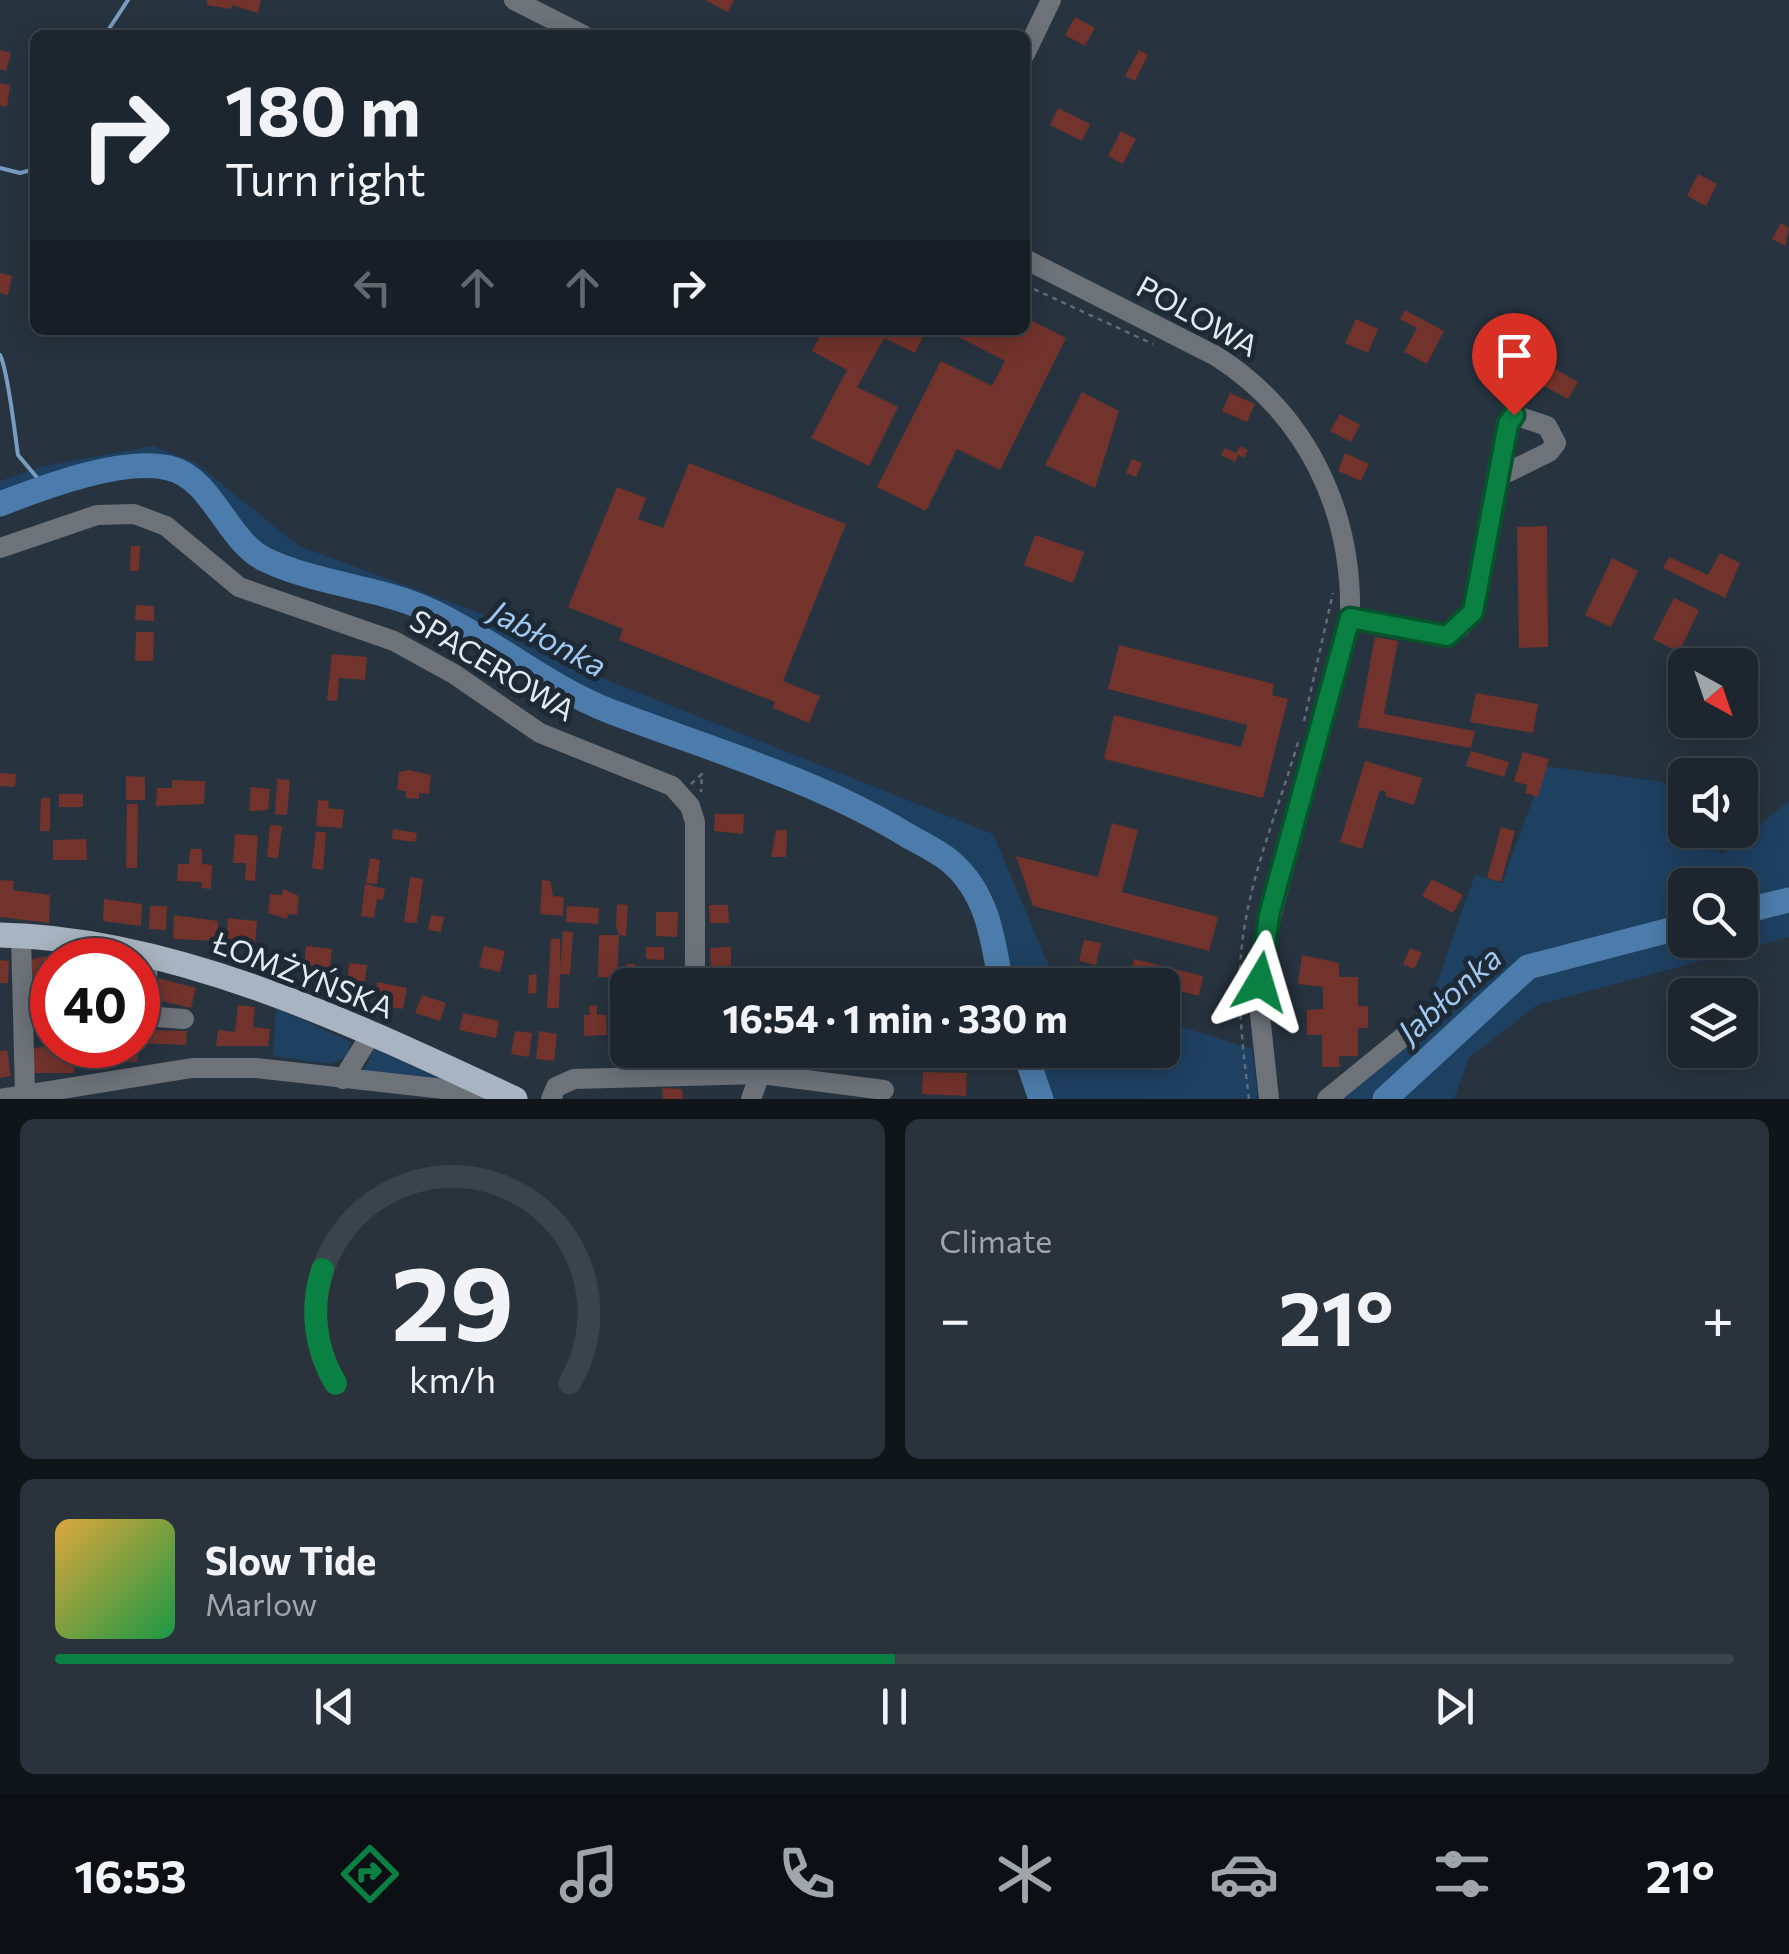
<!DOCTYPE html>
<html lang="en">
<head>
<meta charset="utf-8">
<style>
  :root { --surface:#1d262f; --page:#2a323b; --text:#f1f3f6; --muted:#a0a5aa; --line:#3b434b; --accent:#0b8043 }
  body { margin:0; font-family:Commissioner,sans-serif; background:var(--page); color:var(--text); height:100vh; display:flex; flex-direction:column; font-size:38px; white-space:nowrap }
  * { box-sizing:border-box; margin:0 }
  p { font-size:32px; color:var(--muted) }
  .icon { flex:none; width:55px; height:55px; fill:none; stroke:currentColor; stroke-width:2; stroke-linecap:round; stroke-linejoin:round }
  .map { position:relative; height:1099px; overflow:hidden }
  .panel { display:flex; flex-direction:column; gap:20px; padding:20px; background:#10151a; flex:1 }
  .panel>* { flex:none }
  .top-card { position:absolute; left:30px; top:30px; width:1000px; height:305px; border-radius:15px; box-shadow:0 5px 25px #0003,0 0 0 2px var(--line); background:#1d262f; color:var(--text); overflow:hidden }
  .needle { width:65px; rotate:140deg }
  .tools { position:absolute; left:1668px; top:648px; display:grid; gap:20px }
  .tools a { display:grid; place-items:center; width:90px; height:90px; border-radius:15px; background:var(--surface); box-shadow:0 5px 25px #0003,0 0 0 2px var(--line); font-size:50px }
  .speed { position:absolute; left:30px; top:938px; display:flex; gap:20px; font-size:50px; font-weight:700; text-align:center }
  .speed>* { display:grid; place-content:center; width:130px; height:130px; border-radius:50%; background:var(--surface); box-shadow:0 5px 25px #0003,0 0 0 2px var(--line); line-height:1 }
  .speed .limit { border:15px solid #d22; background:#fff; color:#111 }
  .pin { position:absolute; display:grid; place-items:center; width:85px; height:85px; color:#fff; margin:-102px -42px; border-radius:50% 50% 50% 0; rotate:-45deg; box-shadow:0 0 10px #0007 }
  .pin .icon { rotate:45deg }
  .me { position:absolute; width:110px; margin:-55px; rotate:7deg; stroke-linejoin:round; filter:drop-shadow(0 0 8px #0008) }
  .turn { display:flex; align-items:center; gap:35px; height:210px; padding:0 30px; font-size:45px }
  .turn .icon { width:130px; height:130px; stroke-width:2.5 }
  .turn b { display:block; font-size:70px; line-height:85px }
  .lanes { display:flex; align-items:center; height:95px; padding:0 30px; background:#0003; justify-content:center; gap:50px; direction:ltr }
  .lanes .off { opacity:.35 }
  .big { font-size:75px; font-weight:700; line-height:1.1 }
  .panel .card { flex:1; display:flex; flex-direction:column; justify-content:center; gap:15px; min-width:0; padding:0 35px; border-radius:15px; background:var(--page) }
  .panel .dial { align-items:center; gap:0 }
  .dial svg { height:260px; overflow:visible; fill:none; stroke:var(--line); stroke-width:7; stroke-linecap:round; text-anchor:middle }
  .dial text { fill:var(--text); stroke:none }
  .song { display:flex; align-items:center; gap:30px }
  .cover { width:120px; height:120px; border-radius:15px; background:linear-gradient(135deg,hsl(40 70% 55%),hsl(140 70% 35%)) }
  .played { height:10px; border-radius:5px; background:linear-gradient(90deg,var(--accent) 50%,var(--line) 50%) }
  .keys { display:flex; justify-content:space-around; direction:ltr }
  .heat { display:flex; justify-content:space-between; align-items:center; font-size:55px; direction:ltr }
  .panel .tiles { flex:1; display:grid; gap:20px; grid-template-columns:1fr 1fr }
  .card:last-child { grid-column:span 2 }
  .trip { position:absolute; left:610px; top:968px; width:570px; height:100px; border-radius:15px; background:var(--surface); box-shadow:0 5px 25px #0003,0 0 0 2px var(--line); font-weight:700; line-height:100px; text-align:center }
  .tabs { display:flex; height:160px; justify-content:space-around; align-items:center; background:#0c0f13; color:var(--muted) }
  .tabs .icon { width:70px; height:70px }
  .tabs .active { color:var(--accent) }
  .tabs b { font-size:45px; color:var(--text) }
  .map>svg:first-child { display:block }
</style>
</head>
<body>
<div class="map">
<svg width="1789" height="1099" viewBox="0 0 1789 1099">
  <rect width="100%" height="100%" fill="#27333f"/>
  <g fill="#1e4061" fill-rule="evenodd">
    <path d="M153,446l43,17 103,83 232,86 51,38 411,164 64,151h-43l-21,-89 -26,-33 -68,-46 -320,-127c-50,-26 -91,-65 -145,-86 -60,-23 -134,-29 -186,-69 -28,-21 -39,-64 -76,-71 -50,-10 -125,14 -172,31v-14l44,-15z"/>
    <path d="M1545,766l119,16 18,50 41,22 66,-53v136l-252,68 -68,53 -15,41h-133l106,-89 48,-135 27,8zM1685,885h55v55h-55z"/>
    <polygon points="276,1008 345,1039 350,1043 349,1056 331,1064 273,1056"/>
    <polygon points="1163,1021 1252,1049 1258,1099 1051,1099 1035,1050 1162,1050"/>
    <polygon points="374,1049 448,1081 363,1072"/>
  </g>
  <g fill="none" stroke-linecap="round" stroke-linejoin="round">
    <g stroke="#799dc0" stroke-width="4">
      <polyline points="105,35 128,0"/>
      <polyline points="0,168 20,173 35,169"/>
      <path d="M0,355c8,15 15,80 18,100l27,32"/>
    </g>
    <g stroke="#4c7cab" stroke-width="25">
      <path d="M0,504c44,-17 123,-47 169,-36 44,10 57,73 97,92 53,25 115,27 167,52 62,29 114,75 179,100 98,37 204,68 293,122 15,9 33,17 46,28 37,32 42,77 50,123"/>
      <polyline points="1740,912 1789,900"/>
      <polyline points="1024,1050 1041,1099"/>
      <polyline points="1385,1099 1528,967 1685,926"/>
    </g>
  </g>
  <g fill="#72332c">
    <polygon points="207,0 261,0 258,13 232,5 231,9 207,5"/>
    <polygon points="705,0 734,0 728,12"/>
    <polygon points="1075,17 1095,28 1085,46 1065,35"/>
    <polygon points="0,50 11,53 6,71 0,69"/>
    <polygon points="1139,50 1148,55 1135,81 1125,76"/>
    <polygon points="0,83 10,85 7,107 0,105"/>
    <polygon points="1058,108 1090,124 1082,141 1050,125"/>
    <polygon points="1121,131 1136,139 1123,164 1108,156"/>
    <polygon points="1698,174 1717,184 1706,206 1687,196"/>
    <polygon points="1781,223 1789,228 1785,246 1772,239"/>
    <polygon points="0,273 12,276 8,295 0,293"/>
    <polygon points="1405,310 1444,331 1427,364 1404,352 1417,328 1400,319"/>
    <polygon points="1025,317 1066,338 1000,470 957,449 926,511 877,487 941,361 992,386 1005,361 953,334 955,330 1025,330"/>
    <polygon points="1356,319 1378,329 1368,353 1345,343"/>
    <polygon points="823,330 926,330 915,353 884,338 857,387 898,407 869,466 811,438 847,370 812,351"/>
    <polygon points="1516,339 1543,353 1539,360 1578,382 1568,399 1529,378 1534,368 1508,353"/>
    <polygon points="1082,392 1119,411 1095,488 1045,465"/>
    <polygon points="1230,393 1255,404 1247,422 1222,411"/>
    <polygon points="1340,414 1360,425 1351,442 1330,431"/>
    <polygon points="1240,446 1248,450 1244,458 1238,455 1235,462 1221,455 1225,448 1236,453"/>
    <polygon points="1345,453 1369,464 1361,481 1338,471"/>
    <polygon points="1132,459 1142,463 1136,477 1126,473"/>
    <polygon points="689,463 846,524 783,681 820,696 809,723 773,708 775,702 619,640 623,629 568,607 617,487 646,498 638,519 663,528"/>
    <polygon points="1547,526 1548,647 1519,648 1517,527"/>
    <polygon points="1035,535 1084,552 1073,583 1024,565"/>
    <polygon points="131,546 140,546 139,571 130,571"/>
    <polygon points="1720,553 1740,563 1725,598 1663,568 1669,557 1708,575"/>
    <polygon points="1612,558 1638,571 1611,627 1585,615"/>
    <polygon points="1674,598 1699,610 1679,652 1653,639"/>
    <polygon points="136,605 154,606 154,621 135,620"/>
    <polygon points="136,632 154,632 153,661 135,661"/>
    <polygon points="1375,637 1398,641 1384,714 1475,731 1471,748 1358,727"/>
    <polygon points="1119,645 1274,684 1272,695 1288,699 1263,798 1104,759 1114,715 1241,747 1247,725 1108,689"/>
    <polygon points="332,654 367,657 365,680 339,678 337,701 327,700"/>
    <polygon points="1476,693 1538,704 1533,733 1470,722"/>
    <polygon points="1471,751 1509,762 1504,777 1466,766"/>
    <polygon points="1523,752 1549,759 1538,797 1525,793 1527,785 1514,781"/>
    <polygon points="1365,761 1422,778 1414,805 1385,796 1386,792 1380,790 1362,849 1340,842"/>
    <polygon points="409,770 431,775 429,794 419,793 419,799 406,798 406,791 397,790 399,772"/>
    <polygon points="0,773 16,774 15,787 0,786"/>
    <polygon points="126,776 145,777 145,800 126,800"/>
    <polygon points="277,779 290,780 287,815 275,814"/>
    <polygon points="172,780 205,781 204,804 156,806 157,788 172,788"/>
    <polygon points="251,787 270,789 268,810 249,811"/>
    <rect x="59" y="794" width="24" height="13"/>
    <polygon points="41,798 50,798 50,831 40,831"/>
    <polygon points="318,800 329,801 328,808 344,810 342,828 316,826"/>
    <polygon points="127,804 138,804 137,868 126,868"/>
    <polygon points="715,814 744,814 743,834 714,831"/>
    <polygon points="1112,823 1138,830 1122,892 1218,917 1209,951 1033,906 1016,856 1098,877"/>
    <polygon points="270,825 282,826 278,858 267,857"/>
    <polygon points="1501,827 1515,831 1501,882 1487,878"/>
    <polygon points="393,829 417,833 415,842 392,839"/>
    <polygon points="776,830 787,830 786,857 771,857"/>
    <polygon points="316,832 326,832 323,870 312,868"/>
    <polygon points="235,834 258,836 255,881 245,880 246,863 233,863"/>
    <polygon points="86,839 87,860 53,860 53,840"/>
    <polygon points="190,849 202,849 202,864 212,865 211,889 201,888 202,882 177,881 178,864 189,864"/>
    <polygon points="370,858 380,860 377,884 366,883"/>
    <polygon points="410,877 423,879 417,923 404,922"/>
    <polygon points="1432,879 1463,895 1453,913 1422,896"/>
    <polygon points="0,880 14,881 13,890 50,895 49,923 0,917"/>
    <polygon points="542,880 550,881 553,896 564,897 563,916 540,914"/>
    <polygon points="365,884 385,889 383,900 377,899 374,918 361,916"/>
    <polygon points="283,889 299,896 297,915 288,914 287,919 268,913 270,894 282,895"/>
    <polygon points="104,899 142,904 141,926 103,921"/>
    <polygon points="617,904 628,905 626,936 619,935 616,926"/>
    <polygon points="709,905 728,905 729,923 710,923"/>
    <polygon points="150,906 167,906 166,930 149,929"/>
    <polygon points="567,906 599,908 598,924 566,922"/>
    <polygon points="656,912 678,912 677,937 656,936"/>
    <polygon points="174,915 218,921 217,941 173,939"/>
    <polygon points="431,915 444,917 441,932 428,930"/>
    <polygon points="228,918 257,921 255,944 226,941"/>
    <polygon points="563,931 573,932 570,975 560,974 559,1008 547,1008 551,938 560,939 560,967"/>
    <polygon points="599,935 619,935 617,978 598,977"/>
    <polygon points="1084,940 1101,943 1096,965 1079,961"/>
    <polygon points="306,946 332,949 330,968 304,965"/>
    <polygon points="484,946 505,951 500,972 479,967"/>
    <polygon points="646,947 664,947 664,960 646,959"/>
    <polygon points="731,947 731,970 711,970 710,948"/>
    <polygon points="1410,948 1422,953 1414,969 1403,964"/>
    <polygon points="1302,955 1339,963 1339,977 1358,977 1358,1006 1368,1006 1368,1028 1358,1028 1358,1056 1339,1056 1340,1067 1322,1067 1322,1035 1307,1035 1307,1010 1323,1009 1323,987 1298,984"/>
    <polygon points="47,956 72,956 72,960 52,960 52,1030 48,983 29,983 28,960"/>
    <polygon points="1134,959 1203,976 1199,996 1129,978"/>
    <polygon points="0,960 9,961 8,983 0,983"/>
    <polygon points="349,963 367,965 364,986 347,984"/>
    <rect x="626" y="964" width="9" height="21"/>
    <polygon points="537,974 536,993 528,994 529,975"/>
    <polygon points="158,978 196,988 191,1008 153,999"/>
    <polygon points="377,982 407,988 403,1009 373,1004"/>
    <polygon points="422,995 446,1003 440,1021 415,1013"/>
    <polygon points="238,1005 255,1007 253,1027 270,1029 268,1046 216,1046 218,1030 235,1032"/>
    <polygon points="597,1005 597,1015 606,1015 607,1035 584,1036 584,1015 590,1015 589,1006"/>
    <polygon points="463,1013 499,1021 496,1038 459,1030"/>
    <polygon points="138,1030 187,1031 186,1045 138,1043"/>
    <polygon points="515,1031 532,1033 529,1057 511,1054"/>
    <polygon points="539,1031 557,1034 554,1061 536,1059"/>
    <polygon points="50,1045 74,1045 74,1073 32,1073 31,1049"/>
    <polygon points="128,1045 138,1045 137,1062 121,1061 122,1050 128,1050"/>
    <polygon points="7,1050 11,1076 0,1078 0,1051"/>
    <polygon points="923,1072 967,1073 966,1096 922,1094"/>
    <polygon points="662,1088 682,1089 683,1099 663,1099"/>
  </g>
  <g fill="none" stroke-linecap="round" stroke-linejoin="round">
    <g stroke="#626c77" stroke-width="2.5" stroke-dasharray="5 5" stroke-linecap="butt">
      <polyline points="1025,285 1153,344"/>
      <polyline points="1304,721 1333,593"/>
      <polyline points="691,784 702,774 701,792"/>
      <path d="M1249,1099c-6,-49 -12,-96 -8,-145 6,-72 38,-146 58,-215"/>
    </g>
    <g stroke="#6d7379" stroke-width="20">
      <polyline points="514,0 583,35"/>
      <polyline points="1025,54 1051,0"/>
      <path d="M1025,259l191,97c91,58 137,155 134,262l-89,338 -2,49 10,94"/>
      <polyline points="0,548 97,515 134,514 166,526 239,587 394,641 454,674 540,733 672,786 690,806 695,822 695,985"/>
      <polyline points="1350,618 1447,636 1461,627 1473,612 1496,478 1549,452 1556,443 1547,426 1514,415 1508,424 1496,478"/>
      <polyline points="21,936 25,1094"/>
      <polyline points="149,956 143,1016 184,1019"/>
      <polyline points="696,1050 696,1072"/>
      <polyline points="343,1079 370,1036"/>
      <polyline points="0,1099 192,1068 256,1068 497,1095"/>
      <polyline points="551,1099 556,1087 574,1079 760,1074 884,1090"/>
      <polyline points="751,1099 760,1074"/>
      <polyline points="1327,1099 1430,1015"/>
    </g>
    <path stroke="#a8b4c1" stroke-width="25" d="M0,935c175,3 358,91 515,164"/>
  </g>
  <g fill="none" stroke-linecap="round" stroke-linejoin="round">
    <g stroke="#07532c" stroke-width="25">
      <polyline id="route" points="1260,982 1269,915 1350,618 1447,636 1473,612 1508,424 1514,415"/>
    </g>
    <use href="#route" stroke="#0b8043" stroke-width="18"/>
  </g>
  <g text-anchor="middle" stroke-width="10" stroke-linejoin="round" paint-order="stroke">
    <g font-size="30" fill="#e3eaf2" stroke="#1d2934">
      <text transform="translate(1197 317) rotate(29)" y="10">POLOWA</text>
      <text transform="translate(492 666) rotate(31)" y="10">SPACEROWA</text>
      <text transform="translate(303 976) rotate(21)" y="10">ŁOMŻYŃSKA</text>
    </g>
    <g font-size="32" font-style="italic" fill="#a0c8f1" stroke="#1d2934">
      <text transform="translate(548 639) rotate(28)" y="11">Jabłonka</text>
      <text transform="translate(1450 995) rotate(-42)" y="11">Jabłonka</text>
    </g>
  </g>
</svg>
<div class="tools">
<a><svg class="needle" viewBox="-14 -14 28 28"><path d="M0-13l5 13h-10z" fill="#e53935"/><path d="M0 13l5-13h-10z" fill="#a0a5aa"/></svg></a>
<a><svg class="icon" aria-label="sound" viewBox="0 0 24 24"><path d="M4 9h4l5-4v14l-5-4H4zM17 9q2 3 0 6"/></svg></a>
<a><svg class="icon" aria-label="search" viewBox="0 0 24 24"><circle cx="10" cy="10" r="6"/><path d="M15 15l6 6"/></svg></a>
<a><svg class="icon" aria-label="layers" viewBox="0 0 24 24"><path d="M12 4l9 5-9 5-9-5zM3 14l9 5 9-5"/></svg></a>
</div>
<div class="speed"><div class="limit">40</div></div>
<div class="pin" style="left:1514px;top:415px;background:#d93025"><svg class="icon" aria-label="arrive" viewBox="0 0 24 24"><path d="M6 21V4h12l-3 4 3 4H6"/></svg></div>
<svg class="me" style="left:1260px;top:982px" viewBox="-20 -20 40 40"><path d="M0-17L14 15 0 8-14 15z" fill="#0b8043" stroke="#fff" stroke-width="4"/></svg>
<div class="trip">16:54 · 1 min · 330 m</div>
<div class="top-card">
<div class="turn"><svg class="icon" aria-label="right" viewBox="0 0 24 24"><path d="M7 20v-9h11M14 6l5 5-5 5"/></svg><div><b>180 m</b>Turn right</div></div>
<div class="lanes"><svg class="icon off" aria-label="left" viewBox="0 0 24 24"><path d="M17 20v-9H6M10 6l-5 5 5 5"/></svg><svg class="icon off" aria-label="ahead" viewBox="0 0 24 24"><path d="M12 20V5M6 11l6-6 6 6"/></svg><svg class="icon off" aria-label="ahead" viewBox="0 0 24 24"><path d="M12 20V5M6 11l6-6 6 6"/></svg><svg class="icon" aria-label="right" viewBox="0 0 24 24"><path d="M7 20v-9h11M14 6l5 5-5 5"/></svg></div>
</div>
</div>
<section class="panel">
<div class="tiles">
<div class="card dial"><svg viewBox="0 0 100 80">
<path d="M14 69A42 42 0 1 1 86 69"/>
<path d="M14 69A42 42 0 0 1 10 34" stroke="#0b8043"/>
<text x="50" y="56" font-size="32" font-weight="700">29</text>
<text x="50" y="72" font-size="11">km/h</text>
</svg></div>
<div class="card"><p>Climate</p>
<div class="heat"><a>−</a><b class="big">21°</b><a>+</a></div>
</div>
<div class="card">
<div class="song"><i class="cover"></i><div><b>Slow Tide</b><p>Marlow</p></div></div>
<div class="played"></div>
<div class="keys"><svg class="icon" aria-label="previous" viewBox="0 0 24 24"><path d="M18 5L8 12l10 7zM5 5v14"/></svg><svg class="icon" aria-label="pause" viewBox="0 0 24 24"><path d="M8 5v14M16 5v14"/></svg><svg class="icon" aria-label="next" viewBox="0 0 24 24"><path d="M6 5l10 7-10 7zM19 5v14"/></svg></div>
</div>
</div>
</section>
<nav class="tabs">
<b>16:53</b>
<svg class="icon active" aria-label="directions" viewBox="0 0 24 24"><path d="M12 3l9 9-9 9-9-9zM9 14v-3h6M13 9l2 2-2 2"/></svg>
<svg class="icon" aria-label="music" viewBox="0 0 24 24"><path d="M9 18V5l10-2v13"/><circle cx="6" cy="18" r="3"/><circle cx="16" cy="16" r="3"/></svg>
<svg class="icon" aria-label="phone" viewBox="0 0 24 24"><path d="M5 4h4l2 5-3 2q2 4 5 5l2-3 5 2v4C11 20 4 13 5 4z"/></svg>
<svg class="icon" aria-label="climate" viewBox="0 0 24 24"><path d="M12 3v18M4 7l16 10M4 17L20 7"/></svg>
<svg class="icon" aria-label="car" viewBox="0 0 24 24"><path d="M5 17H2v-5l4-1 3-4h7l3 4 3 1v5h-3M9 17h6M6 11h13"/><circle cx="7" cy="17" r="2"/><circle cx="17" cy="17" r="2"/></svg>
<svg class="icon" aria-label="filters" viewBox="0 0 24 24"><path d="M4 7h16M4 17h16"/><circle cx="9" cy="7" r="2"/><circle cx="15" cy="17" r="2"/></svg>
<b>21°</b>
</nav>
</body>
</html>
